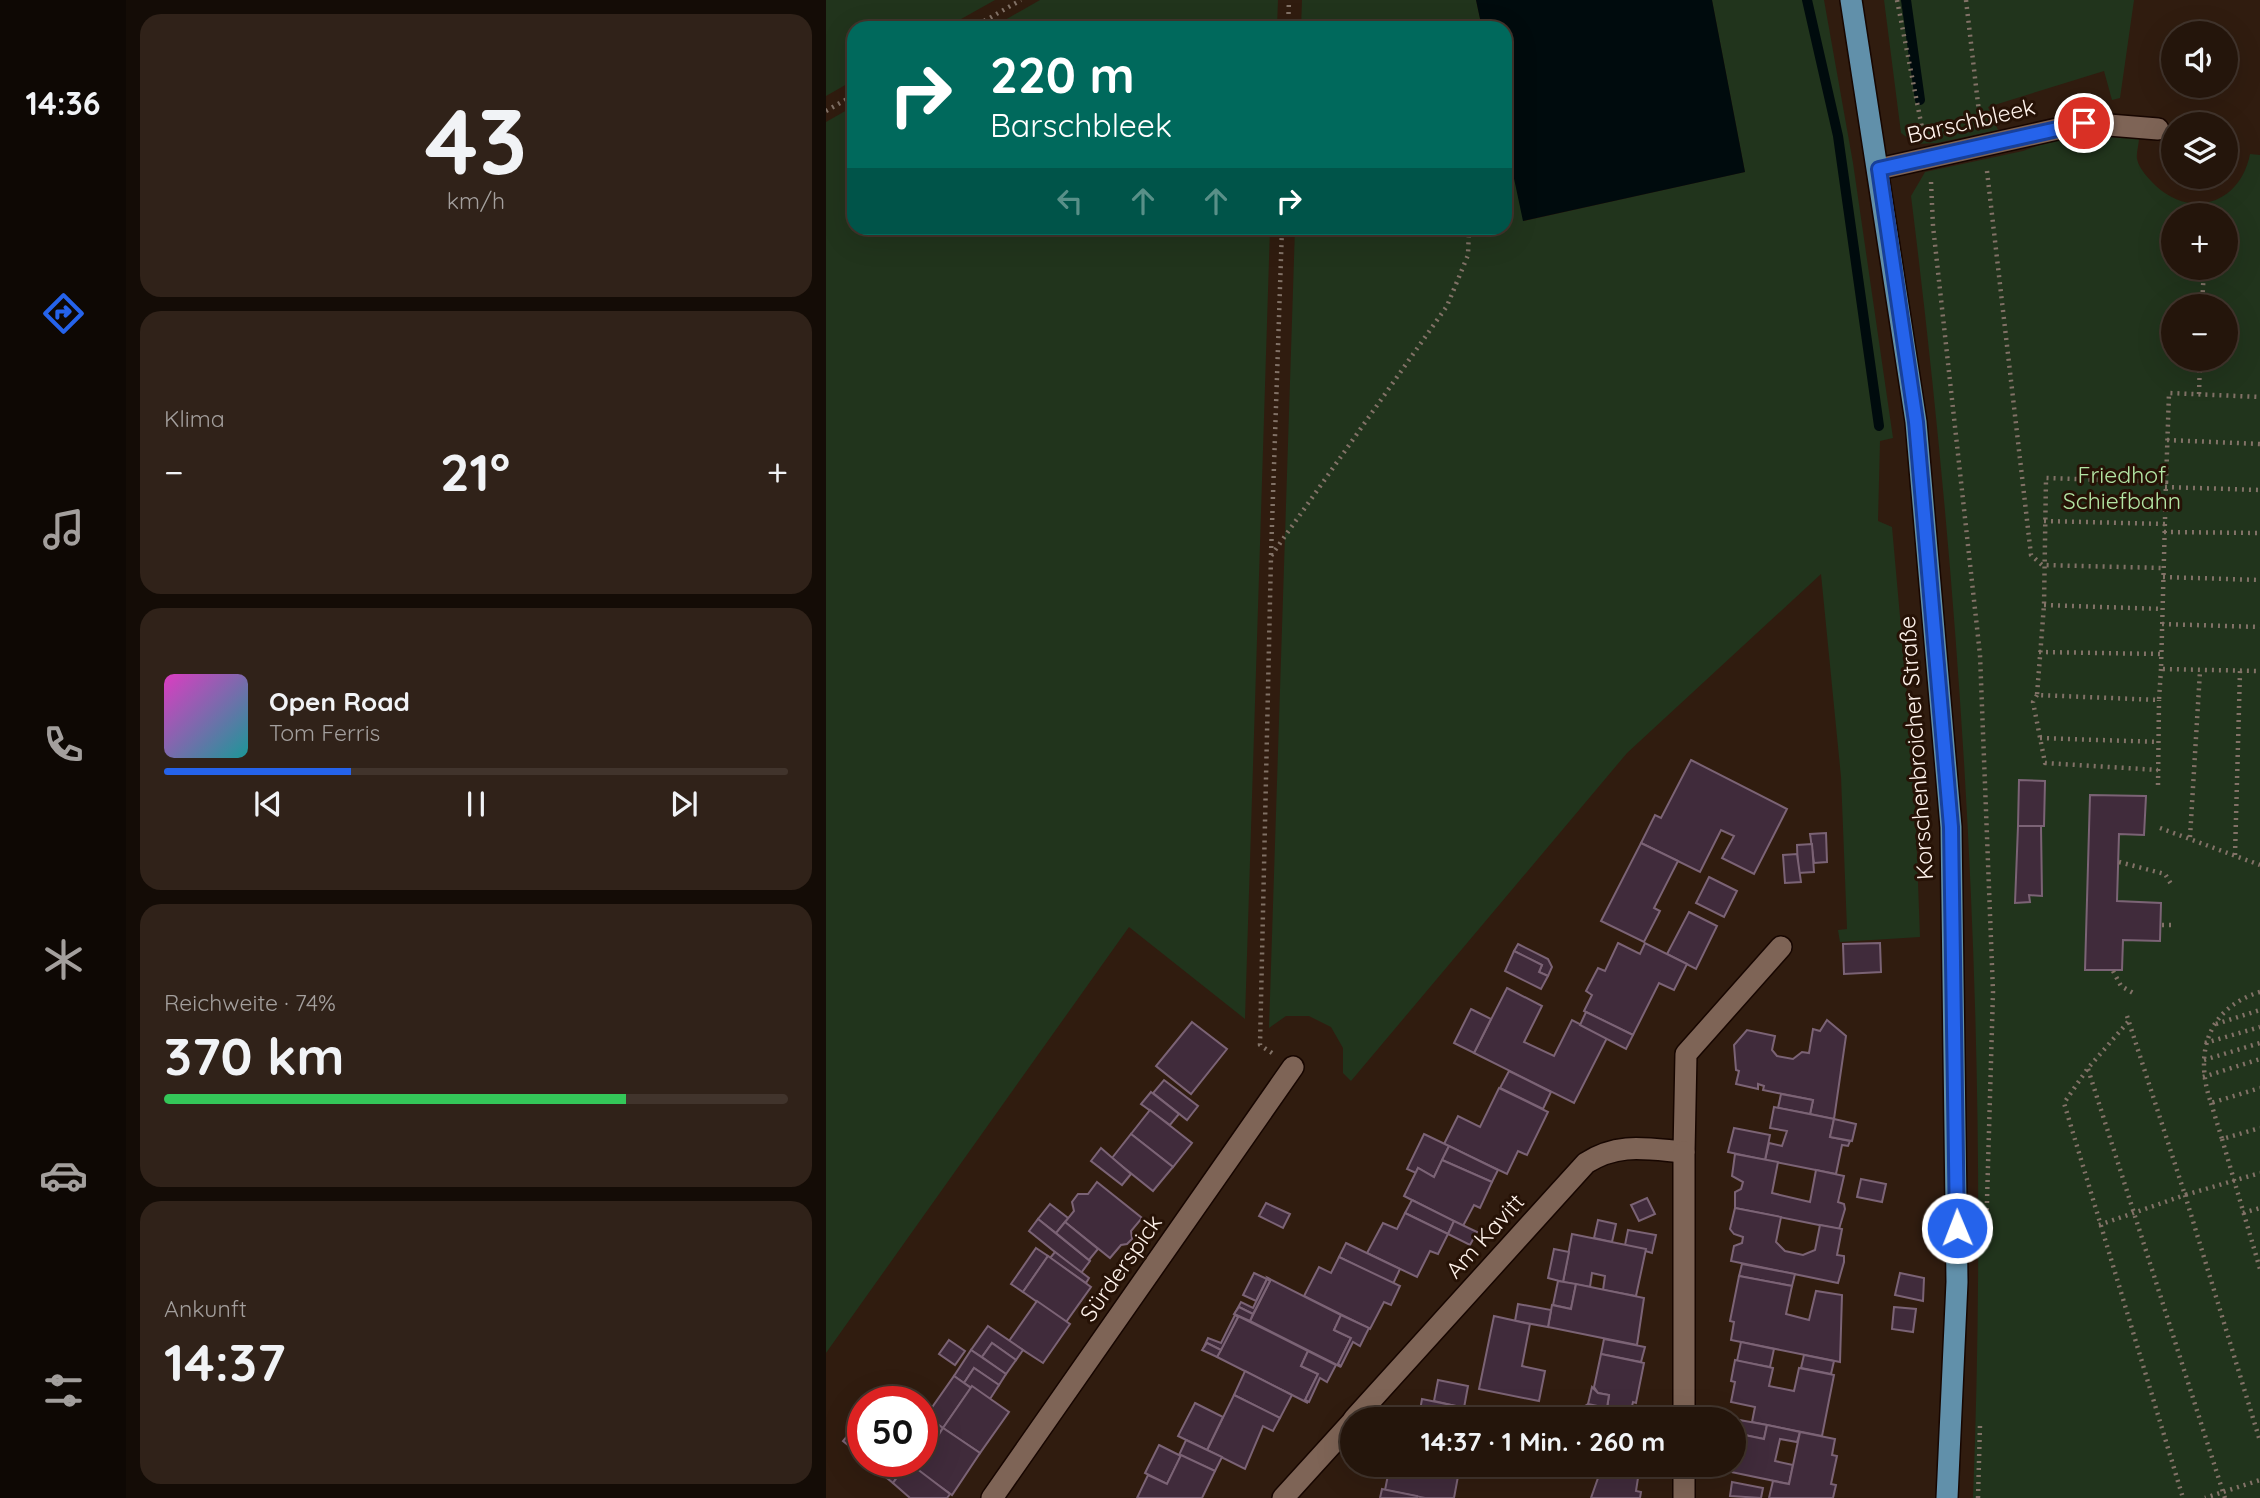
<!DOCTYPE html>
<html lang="de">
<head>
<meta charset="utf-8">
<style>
  :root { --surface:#24150b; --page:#302219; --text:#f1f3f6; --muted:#a39f9d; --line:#41342c; --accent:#2563eb }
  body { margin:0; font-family:Quicksand,sans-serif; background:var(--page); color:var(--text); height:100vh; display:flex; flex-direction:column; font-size:26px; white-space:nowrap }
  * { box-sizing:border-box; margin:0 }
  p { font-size:23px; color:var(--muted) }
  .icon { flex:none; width:38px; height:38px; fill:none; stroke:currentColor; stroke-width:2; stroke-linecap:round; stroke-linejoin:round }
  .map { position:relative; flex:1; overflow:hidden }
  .side { display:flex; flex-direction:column; gap:14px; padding:14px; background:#140c06; width:700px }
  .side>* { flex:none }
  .top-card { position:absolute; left:21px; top:21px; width:665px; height:214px; border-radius:21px; box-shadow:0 7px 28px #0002,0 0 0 2px var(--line); background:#00695c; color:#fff; overflow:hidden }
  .controls { position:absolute; left:1335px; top:21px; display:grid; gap:14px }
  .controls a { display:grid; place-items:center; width:77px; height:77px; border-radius:50%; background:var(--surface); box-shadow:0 7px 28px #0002,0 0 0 2px var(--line); font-size:35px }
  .speed { position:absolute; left:21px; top:1386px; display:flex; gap:14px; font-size:35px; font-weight:700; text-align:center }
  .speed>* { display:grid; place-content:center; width:91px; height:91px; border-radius:50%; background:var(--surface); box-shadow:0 7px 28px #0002,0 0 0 2px var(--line); line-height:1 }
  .speed .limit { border:10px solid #d22; background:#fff; color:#111 }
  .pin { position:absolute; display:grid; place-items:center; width:60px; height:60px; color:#fff; margin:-30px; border:4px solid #fff; border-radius:50%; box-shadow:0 2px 7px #0007 }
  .me { position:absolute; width:77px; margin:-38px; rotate:359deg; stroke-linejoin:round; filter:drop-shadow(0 0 5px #0008) }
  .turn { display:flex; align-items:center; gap:24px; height:147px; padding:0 28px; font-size:32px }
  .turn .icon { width:91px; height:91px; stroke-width:2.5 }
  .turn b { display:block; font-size:49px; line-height:60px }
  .lanes { display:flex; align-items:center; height:66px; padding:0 28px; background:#0003; justify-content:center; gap:35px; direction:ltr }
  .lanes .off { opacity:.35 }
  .big { font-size:52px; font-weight:800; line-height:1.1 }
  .side .widget { flex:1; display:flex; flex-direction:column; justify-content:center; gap:10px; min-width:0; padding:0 24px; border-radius:21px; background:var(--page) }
  .side .dial { align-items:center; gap:0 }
  .dial b { font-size:91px; line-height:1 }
  .song { display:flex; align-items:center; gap:21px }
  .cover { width:84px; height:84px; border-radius:10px; background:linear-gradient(135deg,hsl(310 70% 55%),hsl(180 70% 35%)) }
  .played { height:7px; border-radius:4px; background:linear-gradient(90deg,var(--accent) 30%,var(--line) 30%) }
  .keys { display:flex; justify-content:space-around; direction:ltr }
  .heat { display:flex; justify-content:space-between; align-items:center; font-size:38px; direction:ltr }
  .charge { height:10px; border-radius:5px; background:linear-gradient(90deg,#34c759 74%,var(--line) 0) }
  .trip { position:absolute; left:514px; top:1407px; width:406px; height:70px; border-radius:35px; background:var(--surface); box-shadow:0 7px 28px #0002,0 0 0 2px var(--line); font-weight:800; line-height:70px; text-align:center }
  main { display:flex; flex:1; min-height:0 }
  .dock { display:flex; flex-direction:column; width:126px; justify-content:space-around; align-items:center; background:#0e0804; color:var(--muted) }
  .dock .icon { width:49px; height:49px }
  .dock .active { color:var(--accent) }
  .dock b { font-size:32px; color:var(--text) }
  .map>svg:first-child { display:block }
</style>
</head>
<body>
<main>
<nav class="dock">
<b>14:36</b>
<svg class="icon active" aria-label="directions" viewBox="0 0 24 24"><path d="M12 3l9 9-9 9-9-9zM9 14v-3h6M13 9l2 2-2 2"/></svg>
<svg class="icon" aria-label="music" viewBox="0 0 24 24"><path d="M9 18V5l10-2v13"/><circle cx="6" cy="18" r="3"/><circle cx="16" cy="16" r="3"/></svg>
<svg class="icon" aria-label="phone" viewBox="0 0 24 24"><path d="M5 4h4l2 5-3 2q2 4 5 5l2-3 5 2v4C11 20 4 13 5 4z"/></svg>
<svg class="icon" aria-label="climate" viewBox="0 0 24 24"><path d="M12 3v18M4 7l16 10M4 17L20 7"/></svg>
<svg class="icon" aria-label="car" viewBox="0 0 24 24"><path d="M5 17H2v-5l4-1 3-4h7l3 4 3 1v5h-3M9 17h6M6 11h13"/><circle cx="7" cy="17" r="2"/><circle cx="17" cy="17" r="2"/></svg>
<svg class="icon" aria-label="filters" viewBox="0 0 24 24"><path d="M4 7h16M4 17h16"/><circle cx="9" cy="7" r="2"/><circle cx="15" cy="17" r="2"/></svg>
</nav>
<section class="side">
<div class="widget dial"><b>43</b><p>km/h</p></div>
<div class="widget"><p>Klima</p>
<div class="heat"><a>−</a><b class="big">21°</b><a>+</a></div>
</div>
<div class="widget">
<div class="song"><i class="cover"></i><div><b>Open Road</b><p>Tom Ferris</p></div></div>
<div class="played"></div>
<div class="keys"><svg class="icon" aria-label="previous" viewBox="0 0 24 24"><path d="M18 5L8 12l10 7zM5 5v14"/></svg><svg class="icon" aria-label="pause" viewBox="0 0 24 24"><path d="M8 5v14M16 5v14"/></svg><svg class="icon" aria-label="next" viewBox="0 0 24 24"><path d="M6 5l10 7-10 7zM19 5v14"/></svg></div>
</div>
<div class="widget"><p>Reichweite · 74%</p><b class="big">370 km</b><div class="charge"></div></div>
<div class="widget"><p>Ankunft</p><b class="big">14:37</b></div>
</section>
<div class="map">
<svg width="1434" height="1498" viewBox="0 0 1434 1498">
  <rect width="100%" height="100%" fill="#301c0f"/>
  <g fill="#21341c" fill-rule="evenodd">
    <polygon points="0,0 169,0 119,28 28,28 28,80 0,96"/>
    <polygon points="214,0 452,0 451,28 165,28"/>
    <polygon points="476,0 650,0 656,28 475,28"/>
    <polygon points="886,0 998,0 1027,163 1067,438 1054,441 1052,521 1066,527 1088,773 1094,937 1014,942 1012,930 1021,929 1015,777 995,574 801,753 525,1081 517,1073 517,1048 505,1027 483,1016 460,1016 443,1028 469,228 679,228 679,136 698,221 919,172"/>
    <polygon points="1058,0 1308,0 1294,98 1286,100 1278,71 1162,107 1172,130 1111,143 1090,144 1075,133"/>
    <polygon points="28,106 28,228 444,228 419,1019 303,927 0,1353 0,122"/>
    <path d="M1264,133l49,5c0,6 -3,15 -2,21 2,10 12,20 19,27 37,34 85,16 94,-32l10,1v1343h-287c17,-436 -8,-870 -62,-1302l14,-24 98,-21 32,-12zM1348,215h52v53h-52zM1348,306h52v53h-52z"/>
  </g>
  <polygon fill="#000b0d" points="650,0 886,0 919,172 697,221 679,136 679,28 656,28"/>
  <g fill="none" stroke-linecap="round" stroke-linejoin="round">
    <g stroke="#000b0d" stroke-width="10">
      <polyline points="981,0 1012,136 1053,426"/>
      <polyline points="1080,0 1094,100"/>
    </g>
  </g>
  <g fill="#402b3b" stroke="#7b6375" stroke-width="2">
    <polygon points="865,760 961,809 928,874 896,858 908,836 895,830 874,872 815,843 829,815 835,818"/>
    <polygon points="1193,780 1219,781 1218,826 1192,826"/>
    <polygon points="1264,795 1320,796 1318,835 1293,834 1291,901 1335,903 1334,941 1297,940 1296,970 1259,970"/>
    <polygon points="1192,826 1215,826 1216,896 1203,895 1204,902 1189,903"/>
    <polygon points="1000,833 1001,862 988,863 984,834"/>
    <polygon points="815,843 852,861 828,908 834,911 818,942 775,921"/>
    <polygon points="986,844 988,872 972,873 971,845"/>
    <polygon points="971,854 975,882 959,883 957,855"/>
    <polygon points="883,877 911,891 898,917 870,903"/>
    <polygon points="863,912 891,926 870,969 841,954"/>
    <polygon points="792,943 814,954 819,943 861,964 848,990 833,983 807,1035 758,1011 766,995 760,991 772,968 779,971"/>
    <polygon points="1054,943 1055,972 1018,974 1017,944"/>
    <polygon points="692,944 722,959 726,967 722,976 713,972 716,965 688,951"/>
    <polygon points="688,951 716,965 713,972 722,976 715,989 679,971"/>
    <polygon points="681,988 716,1006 698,1042 728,1056 746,1020 781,1038 748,1103 648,1053"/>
    <polygon points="645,1009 665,1019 648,1053 628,1043"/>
    <polygon points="760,1012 807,1035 800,1049 754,1025"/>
    <polygon points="1001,1020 1020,1036 1008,1119 984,1114 987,1100 937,1090 938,1086 932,1084 932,1089 910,1084 913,1071 910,1070 908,1045 921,1030 949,1036 946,1050 951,1056 967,1059 976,1052 983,1053 987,1029 994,1031"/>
    <polygon points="366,1022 401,1049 365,1094 330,1066"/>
    <polygon points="683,1071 725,1092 717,1109 674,1088"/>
    <polygon points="338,1080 372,1106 361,1120 327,1093"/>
    <polygon points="673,1088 722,1112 701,1155 692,1151 681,1174 618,1144 632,1116 654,1127"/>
    <polygon points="325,1092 353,1114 344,1125 315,1104"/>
    <polygon points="955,1094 987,1100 984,1114 952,1108"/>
    <polygon points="948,1107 1008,1119 1004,1137 1024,1141 1022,1146 1016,1145 1010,1174 939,1160 943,1143 956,1146 961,1131 944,1128"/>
    <polygon points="324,1110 366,1143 347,1167 305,1134"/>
    <polygon points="1008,1119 1030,1124 1026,1141 1004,1137"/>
    <polygon points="908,1128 944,1135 939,1160 902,1152"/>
    <polygon points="305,1134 347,1167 327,1191 286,1158"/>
    <polygon points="598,1134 623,1146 608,1177 592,1168 590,1173 581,1169"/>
    <polygon points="623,1146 672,1170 666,1182 616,1160"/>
    <polygon points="275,1148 305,1174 296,1185 265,1161"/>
    <polygon points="909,1154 952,1162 946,1193 984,1202 990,1170 1018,1176 1012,1202 1018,1204 1019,1209 1013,1229 909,1208 909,1192 915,1189 917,1182 906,1176"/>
    <polygon points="616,1160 666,1182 654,1208 648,1205 637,1226 578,1196 592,1168 608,1177"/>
    <polygon points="1035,1179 1060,1184 1056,1202 1031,1197"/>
    <polygon points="271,1182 316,1218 305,1231 306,1239 301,1244 295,1245 284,1258 239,1222 248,1211 246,1202 252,1194 262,1194"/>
    <polygon points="821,1198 829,1214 813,1221 805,1205"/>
    <polygon points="586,1200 628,1221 622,1234 579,1213"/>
    <polygon points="440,1203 464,1214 457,1228 433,1216"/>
    <polygon points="224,1204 242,1218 230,1233 212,1219"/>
    <polygon points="909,1208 955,1217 950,1242 959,1251 977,1255 989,1250 994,1225 1016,1229 1011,1255 1018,1256 1018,1262 1012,1283 905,1261 908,1246 916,1243 917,1237 908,1234 904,1229"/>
    <polygon points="579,1213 622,1234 612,1254 604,1251 591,1277 541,1253 557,1223 571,1229"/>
    <polygon points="212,1219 264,1261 255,1273 203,1231"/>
    <polygon points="772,1220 790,1224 786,1242 768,1238"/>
    <polygon points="628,1221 651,1232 644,1245 622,1234"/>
    <polygon points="239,1222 272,1249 263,1260 230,1233"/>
    <polygon points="802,1230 830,1235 826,1253 799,1245"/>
    <polygon points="746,1234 820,1249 810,1296 777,1290 779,1276 766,1273 764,1287 737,1282"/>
    <polygon points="520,1243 574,1269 567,1284 513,1257"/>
    <polygon points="210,1248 222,1256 197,1292 185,1284"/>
    <polygon points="728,1249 743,1252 737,1282 722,1278"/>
    <polygon points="229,1252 263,1278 260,1283 224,1258"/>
    <polygon points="222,1256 265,1287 240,1322 197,1292"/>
    <polygon points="513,1257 574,1286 565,1305 558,1302 544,1329 478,1296 493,1267 505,1273"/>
    <polygon points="916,1264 969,1274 966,1286 913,1276"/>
    <polygon points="428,1273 441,1279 430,1301 417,1295"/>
    <polygon points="1074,1273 1098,1278 1097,1301 1069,1295"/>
    <polygon points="913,1276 966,1286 960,1314 983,1320 990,1291 1016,1295 1014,1362 905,1340 908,1322 904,1321"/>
    <polygon points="442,1278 515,1315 508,1330 525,1338 512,1364 515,1367 424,1321 444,1281"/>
    <polygon points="441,1279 444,1281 427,1314 413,1307 409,1313 415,1302 427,1308"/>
    <polygon points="732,1281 750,1284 745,1309 727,1305"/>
    <polygon points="750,1284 818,1298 811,1345 722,1327 726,1305 745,1309"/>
    <polygon points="211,1301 244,1324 217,1363 183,1341"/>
    <polygon points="692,1304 725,1310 722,1327 689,1321"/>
    <polygon points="413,1307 427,1314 424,1321 408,1314"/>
    <polygon points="1068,1307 1090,1309 1087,1332 1066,1329"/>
    <polygon points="408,1314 482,1351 475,1366 492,1374 479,1400 482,1403 391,1357 412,1317"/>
    <polygon points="409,1315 412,1317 395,1350 381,1343 377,1349 382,1338 395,1343"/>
    <polygon points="515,1315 543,1328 534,1346 527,1342 515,1366 512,1364 525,1338 508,1330"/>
    <polygon points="668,1316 704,1324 696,1366 719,1371 713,1401 653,1389"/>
    <polygon points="162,1326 197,1350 190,1360 166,1343 156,1357 145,1350"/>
    <polygon points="778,1339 819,1347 815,1362 775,1354"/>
    <polygon points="123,1340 139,1351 129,1365 113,1354"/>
    <polygon points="915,1342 948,1349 944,1367 911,1361"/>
    <polygon points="166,1343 190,1360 180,1374 156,1357"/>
    <polygon points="381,1343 395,1350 391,1357 376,1350"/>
    <polygon points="145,1350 180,1374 173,1385 148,1368 138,1383 128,1376"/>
    <polygon points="482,1351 510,1365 501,1382 494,1378 483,1402 479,1400 492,1374 475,1366"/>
    <polygon points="775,1354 818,1363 810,1403 807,1402 803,1419 745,1419 746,1414 762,1404 781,1408 783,1395 772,1393 768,1387"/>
    <polygon points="978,1355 1008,1361 1005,1374 975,1368"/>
    <polygon points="909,1360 947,1368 943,1386 968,1391 973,1368 1008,1375 996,1436 926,1422 929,1407 905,1402 909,1382 905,1381"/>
    <polygon points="148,1368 173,1385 164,1399 138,1383"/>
    <polygon points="419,1371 466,1395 454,1418 408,1395"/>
    <polygon points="128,1376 145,1388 117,1428 100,1416"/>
    <polygon points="612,1380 642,1386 638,1408 608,1401"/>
    <polygon points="146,1386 183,1412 154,1453 117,1428"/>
    <polygon points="766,1387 772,1393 783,1395 781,1408 762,1404"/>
    <polygon points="408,1395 454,1418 447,1431 437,1426 419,1469 381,1450"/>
    <polygon points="596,1399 630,1406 627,1419 593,1416"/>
    <polygon points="369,1403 397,1417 381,1450 352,1436"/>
    <polygon points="630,1406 656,1412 654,1419 627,1419"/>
    <polygon points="101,1417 117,1428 96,1457 96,1423"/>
    <polygon points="908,1419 941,1425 938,1439 908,1433"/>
    <polygon points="941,1425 974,1432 971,1442 954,1439 949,1461 967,1465 963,1484 905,1472 909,1433 938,1439"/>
    <polygon points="28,1428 37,1435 37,1448 32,1453 17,1441"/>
    <polygon points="117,1428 154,1453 126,1495 88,1468 96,1461"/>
    <polygon points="974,1432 1009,1439 1006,1455 1011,1456 1005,1484 1010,1485 1007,1498 943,1498 947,1481 963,1484"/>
    <polygon points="360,1440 396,1457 389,1471 353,1455"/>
    <polygon points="333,1445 355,1456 341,1484 319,1473"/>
    <polygon points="355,1455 389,1471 376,1498 311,1498 322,1475 341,1484"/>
    <polygon points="65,1461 82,1462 67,1483 56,1474"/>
    <polygon points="82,1462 124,1494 121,1498 84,1498 67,1483"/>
    <polygon points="564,1465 604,1465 633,1471 628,1498 599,1498 559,1490"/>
    <polygon points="770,1465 814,1465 810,1491 815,1492 814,1498 765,1498 772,1478 767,1477"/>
    <polygon points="906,1482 937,1488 935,1498 904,1496"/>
    <polygon points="556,1489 591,1496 591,1498 554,1498"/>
  </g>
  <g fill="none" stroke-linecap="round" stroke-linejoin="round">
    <g stroke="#170600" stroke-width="24">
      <g id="minor">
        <polyline points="1053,169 1258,123 1332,129"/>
        <path d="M528,1419l232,-256c33,-21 61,-14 98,-11l2,-98 95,-107"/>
        <polyline points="858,1419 858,1152"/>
        <polyline points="166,1498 467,1067"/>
        <polyline points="457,1498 527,1421"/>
        <polyline points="858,1498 858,1465"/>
      </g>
    </g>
    <g stroke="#170600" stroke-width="24">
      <polyline id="major" points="1025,0 1090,422 1125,827 1131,1282 1121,1498"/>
    </g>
    <g stroke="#827267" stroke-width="4.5" stroke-dasharray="2 5" stroke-linecap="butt">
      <polyline points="1071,0 1097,133"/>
      <polyline points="1140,0 1154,121"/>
      <polyline points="146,28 195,0"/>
      <polyline points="462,28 463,0"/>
      <polyline points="0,111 28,95"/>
      <polyline points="1161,171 1205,555 1216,565 1337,568"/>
      <polyline points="1105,182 1107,226 1154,655 1167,992 1160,1235"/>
      <polyline points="1376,306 1378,268"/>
      <polyline points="1373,394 1374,359"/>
      <polyline points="1341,440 1434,444"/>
      <polyline points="1340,482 1335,669 1434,671"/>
      <polyline points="1339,487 1434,490"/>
      <polyline points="1218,521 1339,524"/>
      <polyline points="1338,532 1434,533"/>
      <polyline points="445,555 456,228"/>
      <polyline points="1337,577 1434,580"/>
      <polyline points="1218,605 1336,609"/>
      <polyline points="1336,624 1434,627"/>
      <polyline points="1213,652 1335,654"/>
      <polyline points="1335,669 1333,700 1211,695 1218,605 1220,478 1340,482 1343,393 1434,397"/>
      <polyline points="1211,695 1207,702 1219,763 1332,770"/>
      <polyline points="1214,738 1333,742"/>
      <polyline points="1332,785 1333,700"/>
      <polyline points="1334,828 1434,865"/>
      <polyline points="1364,837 1374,671"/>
      <polyline points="1409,855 1414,671"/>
      <polyline points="1293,862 1339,874 1345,884"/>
      <polyline points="1336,925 1347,925"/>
      <polyline points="1287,971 1295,986 1307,993"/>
      <path d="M1434,992c-53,16 -66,62 -49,111l49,-15"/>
      <polyline points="1301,1016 1359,1195 1434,1173"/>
      <polyline points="1302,1022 1262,1068 1238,1103 1357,1498"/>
      <polyline points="1390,1024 1434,1010"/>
      <polyline points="1379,1043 1434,1027"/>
      <polyline points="446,1053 434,1045 445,556 621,306 642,255 643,228"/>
      <polyline points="1378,1060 1434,1043"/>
      <polyline points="1262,1069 1397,1492 1379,1498"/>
      <polyline points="1377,1077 1434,1059"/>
      <polyline points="1385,1103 1396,1139 1434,1128"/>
      <polyline points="1396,1139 1434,1269"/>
      <polyline points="1417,1213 1434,1208"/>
      <polyline points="1273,1225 1359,1195 1434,1441"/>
      <polyline points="1152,1498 1154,1425"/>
      <polyline points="1399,1498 1397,1492 1434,1480"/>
    </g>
    <use href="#minor" stroke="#7e6456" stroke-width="21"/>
    <use href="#major" stroke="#6190aa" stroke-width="21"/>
  </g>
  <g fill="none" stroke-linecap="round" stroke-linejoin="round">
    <g stroke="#184099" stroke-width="18">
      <polyline id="route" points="1131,1228 1125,827 1090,422 1053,169 1258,123"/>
    </g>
    <use href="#route" stroke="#2563eb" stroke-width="12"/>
  </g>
  <g text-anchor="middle" stroke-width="6" stroke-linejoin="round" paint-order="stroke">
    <g font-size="23" fill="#fef2eb" stroke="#261206">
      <text transform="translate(1145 121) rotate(-13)" y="8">Barschbleek</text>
      <text transform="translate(1090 748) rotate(-94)" y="8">Korschenbroicher Straße</text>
      <text transform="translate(659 1236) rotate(-48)" y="8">Am Kavitt</text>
      <text transform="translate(295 1268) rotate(-55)" y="8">Sürderspick</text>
    </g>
    <g font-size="23" fill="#b3e5a4" stroke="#261206">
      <text x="1296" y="483">Friedhof<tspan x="1296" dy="26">Schiefbahn</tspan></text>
    </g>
  </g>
</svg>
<div class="controls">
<a><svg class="icon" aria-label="sound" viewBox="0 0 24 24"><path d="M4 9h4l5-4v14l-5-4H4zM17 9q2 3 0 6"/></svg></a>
<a><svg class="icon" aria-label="layers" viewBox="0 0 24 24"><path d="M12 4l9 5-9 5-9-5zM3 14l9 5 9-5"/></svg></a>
<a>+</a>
<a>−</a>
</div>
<div class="speed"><div class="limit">50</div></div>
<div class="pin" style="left:1258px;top:123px;background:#d93025"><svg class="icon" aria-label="arrive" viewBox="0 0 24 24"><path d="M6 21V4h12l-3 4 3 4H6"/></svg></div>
<svg class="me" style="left:1131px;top:1228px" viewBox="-20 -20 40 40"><circle r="17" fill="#2563eb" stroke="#fff" stroke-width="3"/><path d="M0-11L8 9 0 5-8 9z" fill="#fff"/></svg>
<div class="trip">14:37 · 1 Min. · 260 m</div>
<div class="top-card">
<div class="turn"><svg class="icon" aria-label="right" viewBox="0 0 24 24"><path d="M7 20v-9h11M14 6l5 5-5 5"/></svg><div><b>220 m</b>Barschbleek</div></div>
<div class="lanes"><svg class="icon off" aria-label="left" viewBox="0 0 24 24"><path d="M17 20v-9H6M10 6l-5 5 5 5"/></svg><svg class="icon off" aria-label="ahead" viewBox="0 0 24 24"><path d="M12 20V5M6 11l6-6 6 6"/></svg><svg class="icon off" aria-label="ahead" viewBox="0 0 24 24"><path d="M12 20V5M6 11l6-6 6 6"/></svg><svg class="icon" aria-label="right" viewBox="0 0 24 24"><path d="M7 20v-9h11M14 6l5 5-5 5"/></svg></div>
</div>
</div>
</main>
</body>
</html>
